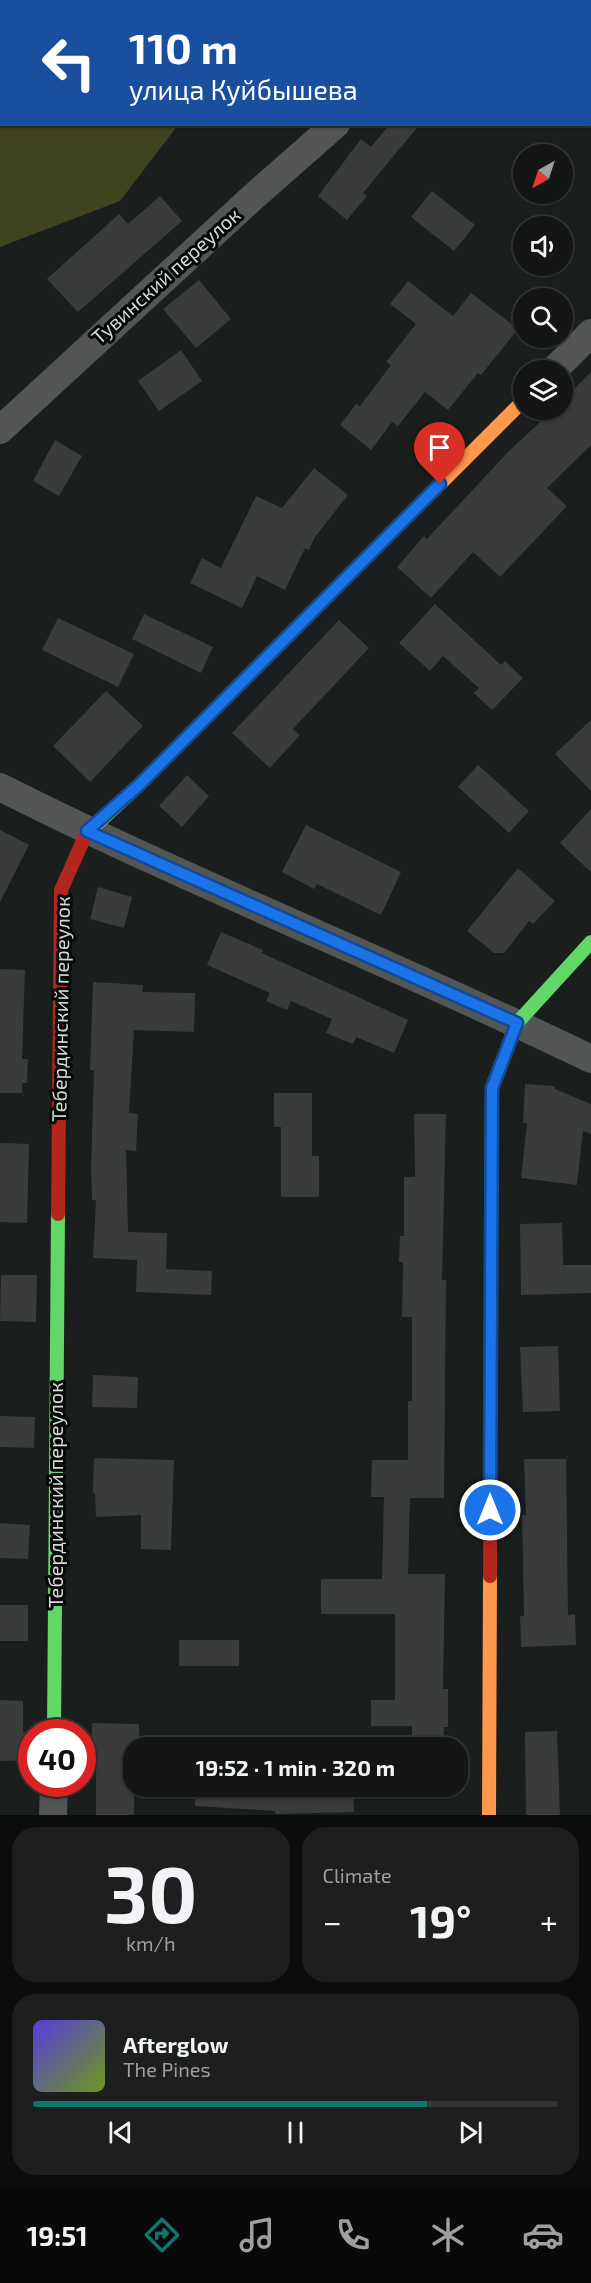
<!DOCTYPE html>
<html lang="en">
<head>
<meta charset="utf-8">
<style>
  :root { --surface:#141615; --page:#1d1f1e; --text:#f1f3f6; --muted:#9d9fa0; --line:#333534; --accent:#0f766e }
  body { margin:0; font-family:"Exo 2",sans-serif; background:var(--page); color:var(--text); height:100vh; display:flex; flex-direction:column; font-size:22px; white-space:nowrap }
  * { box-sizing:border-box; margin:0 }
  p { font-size:20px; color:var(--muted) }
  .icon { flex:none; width:33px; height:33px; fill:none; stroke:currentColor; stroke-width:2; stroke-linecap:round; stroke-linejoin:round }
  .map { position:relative; height:1815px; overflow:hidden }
  .drawer { display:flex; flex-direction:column; gap:12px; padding:12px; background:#0b0c0c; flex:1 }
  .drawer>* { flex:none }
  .banner { position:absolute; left:0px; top:0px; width:591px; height:126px; box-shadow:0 2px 4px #0004,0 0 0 2px var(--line); background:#1a4fa0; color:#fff; overflow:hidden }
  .needle { width:39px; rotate:219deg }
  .controls { position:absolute; left:513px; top:144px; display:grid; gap:12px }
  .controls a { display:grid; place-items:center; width:60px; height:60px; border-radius:50%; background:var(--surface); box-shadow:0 2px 4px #0004,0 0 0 2px var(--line); font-size:30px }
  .speed { position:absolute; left:18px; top:1719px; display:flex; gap:12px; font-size:30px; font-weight:700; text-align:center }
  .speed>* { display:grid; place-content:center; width:78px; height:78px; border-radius:50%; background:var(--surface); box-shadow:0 2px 4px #0004,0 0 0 2px var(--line); line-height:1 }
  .speed .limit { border:9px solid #d22; background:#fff; color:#111 }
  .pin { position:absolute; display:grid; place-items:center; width:51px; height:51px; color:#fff; margin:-62px -26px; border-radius:50% 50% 50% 0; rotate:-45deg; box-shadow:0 0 6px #0007 }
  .pin .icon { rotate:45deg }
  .me { position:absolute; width:66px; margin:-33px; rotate:0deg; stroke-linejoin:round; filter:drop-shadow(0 0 4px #0008) }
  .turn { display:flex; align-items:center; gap:21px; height:126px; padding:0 30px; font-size:27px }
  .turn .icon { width:78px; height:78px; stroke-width:2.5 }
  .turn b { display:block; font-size:42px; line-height:51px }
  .big { font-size:45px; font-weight:700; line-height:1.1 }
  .drawer .widget { flex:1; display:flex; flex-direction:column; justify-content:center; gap:9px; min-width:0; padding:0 21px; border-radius:24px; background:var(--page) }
  .drawer .dial { align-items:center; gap:0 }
  .dial b { font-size:78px; line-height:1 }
  .song { display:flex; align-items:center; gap:18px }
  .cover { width:72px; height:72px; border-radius:9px; background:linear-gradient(135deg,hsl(250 70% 55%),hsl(80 70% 35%)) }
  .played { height:6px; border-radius:3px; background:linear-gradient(90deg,var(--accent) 75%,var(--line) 75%) }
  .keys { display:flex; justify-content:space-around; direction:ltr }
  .heat { display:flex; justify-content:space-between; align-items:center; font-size:33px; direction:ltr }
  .drawer .tiles { flex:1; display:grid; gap:12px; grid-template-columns:1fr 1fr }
  .widget:last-child { grid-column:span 2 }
  .trip { position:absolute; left:123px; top:1737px; width:345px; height:60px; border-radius:24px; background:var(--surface); box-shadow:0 2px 4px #0004,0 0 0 2px var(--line); font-weight:700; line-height:60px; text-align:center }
  .dock { display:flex; height:96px; justify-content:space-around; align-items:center; background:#080908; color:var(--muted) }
  .dock .icon { width:42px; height:42px }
  .dock .on { color:var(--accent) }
  .dock b { font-size:27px; color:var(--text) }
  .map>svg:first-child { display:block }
</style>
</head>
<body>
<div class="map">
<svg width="591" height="1815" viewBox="0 0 591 1815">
  <rect width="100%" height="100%" fill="#1a1e1c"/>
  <polygon fill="#40431f" points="0,0 238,0 2,2 2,124 178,125 120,201 0,247"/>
  <g fill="#3a3c3a">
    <polygon points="390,124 420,124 363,193 367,196 347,220 318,196 361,139 371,147"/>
    <polygon points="432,191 475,225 454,251 411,217"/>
    <polygon points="160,196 182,221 78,312 47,279 119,214 128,224"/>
    <polygon points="199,280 231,319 196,348 163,309"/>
    <polygon points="408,281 453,316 471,293 518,329 481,375 478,373 448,410 425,392 398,426 392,422 371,450 340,425 356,404 360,406 391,365 386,362 416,324 390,304"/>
    <polygon points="181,350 202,381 159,411 138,381"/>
    <polygon points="591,372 591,445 547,488 567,506 500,577 473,552 431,598 397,567 424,536 427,539 508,452 553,410 562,410 562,401"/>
    <polygon points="55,440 82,456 59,496 33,481"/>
    <polygon points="314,468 348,495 315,537 309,550 305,548 285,590 257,576 242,608 190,583 202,558 221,568 256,496 282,508"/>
    <polygon points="435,604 501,665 505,661 523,678 492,710 474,693 479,688 443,656 430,671 399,643"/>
    <polygon points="144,614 213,647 201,673 132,639"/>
    <polygon points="58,618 134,654 118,687 42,650"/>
    <polygon points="339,620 369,648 293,729 300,735 270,768 232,733"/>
    <polygon points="106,691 143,726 90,782 53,746"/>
    <polygon points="591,720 591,791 555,754"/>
    <polygon points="478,765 529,811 509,833 458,787"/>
    <polygon points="187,775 209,796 182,827 159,806"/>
    <polygon points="591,809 591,872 560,843"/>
    <polygon points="306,825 401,872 381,915 317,884 314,889 282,872"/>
    <polygon points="0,830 29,845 0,902"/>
    <polygon points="518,868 555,901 533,924 529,921 504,953 494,953 467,931"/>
    <polygon points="98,887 132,897 124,928 90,919"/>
    <polygon points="221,932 263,950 262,953 408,1020 394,1053 356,1037 353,1044 326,1033 332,1019 291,1001 287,1010 266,1001 270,993 207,965"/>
    <polygon points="0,969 25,970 22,1059 28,1059 27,1083 22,1083 22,1093 0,1093"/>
    <polygon points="93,982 143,985 142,992 195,993 194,1032 134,1030 129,1113 138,1114 136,1151 126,1150 128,1232 167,1233 166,1269 212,1271 211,1295 136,1292 137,1260 93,1258 96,1200 92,1200 91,1168 94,1070 90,1070"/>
    <polygon points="525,1084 554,1086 555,1089 591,1104 591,1134 583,1131 577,1185 521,1178 527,1123 523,1123"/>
    <polygon points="274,1093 312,1093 312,1156 319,1156 319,1197 281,1197 281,1127 274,1127"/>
    <polygon points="414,1114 446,1114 442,1280 446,1280 444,1498 410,1498 408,1574 445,1574 443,1689 448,1689 448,1727 444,1727 443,1748 412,1748 412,1726 371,1726 371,1700 395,1700 395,1614 321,1614 321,1579 382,1579 384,1497 371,1497 372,1460 408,1460 408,1401 412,1401 412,1317 402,1317 403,1262 399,1262 400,1236 404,1236 404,1177 415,1177"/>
    <polygon points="0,1143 29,1144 27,1223 0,1222"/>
    <polygon points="562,1223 563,1265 591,1265 591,1293 521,1295 520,1224"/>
    <polygon points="1,1275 37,1275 36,1322 0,1321"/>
    <polygon points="558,1346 560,1411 523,1412 520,1347"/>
    <polygon points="93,1375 138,1377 137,1408 92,1407"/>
    <polygon points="0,1416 35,1417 34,1448 0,1447"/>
    <polygon points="94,1458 174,1460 171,1550 141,1549 141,1515 96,1517 95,1493 93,1493"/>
    <polygon points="524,1459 566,1459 568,1615 575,1614 576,1645 521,1647 520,1616 524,1616 522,1515 526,1515"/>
    <polygon points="0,1523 30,1525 28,1559 0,1558"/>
    <rect x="0" y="1605" width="28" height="36"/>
    <rect x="179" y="1640" width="60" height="26"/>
    <polygon points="0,1700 23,1701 23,1732 32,1732 32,1760 0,1761"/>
    <polygon points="92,1723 139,1724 139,1748 134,1748 134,1815 96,1815 96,1766 91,1766"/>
    <polygon points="557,1731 560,1815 526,1815 525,1732"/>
    <polygon points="196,1786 353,1786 354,1812 276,1814 275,1811 195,1806"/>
  </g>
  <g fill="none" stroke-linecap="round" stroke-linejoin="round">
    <g stroke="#545555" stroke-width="28">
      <polyline points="487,2 487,0"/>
      <polyline points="554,370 591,333"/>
      <polyline points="0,430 252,198 336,124"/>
      <path d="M0,787c194,98 396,177 591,272"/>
      <polyline points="53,1815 54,1784"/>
    </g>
    <g stroke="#63d668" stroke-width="14">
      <polyline points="86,834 140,784 326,598"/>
      <polyline points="491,1248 492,1088 517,1023 591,942"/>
      <polyline points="54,1732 58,1214"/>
    </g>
    <g stroke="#ff974d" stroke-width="14">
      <polyline points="326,598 524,400"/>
      <polyline points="489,1815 490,1576"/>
    </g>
    <g stroke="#b3261e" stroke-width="14">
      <polyline points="58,1214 61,890 86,834"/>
      <polyline points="490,1576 491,1248"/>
    </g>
  </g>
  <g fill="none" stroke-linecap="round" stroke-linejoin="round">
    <g stroke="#114b97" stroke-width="15">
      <polyline id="route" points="440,484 140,784 87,831 517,1023 492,1088 490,1510"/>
    </g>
    <use href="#route" stroke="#1a73e8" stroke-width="10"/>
  </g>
  <g text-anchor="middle" stroke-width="6" stroke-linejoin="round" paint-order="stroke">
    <g font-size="20" fill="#d5dad7" stroke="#060907">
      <text transform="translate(166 276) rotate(-42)" y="7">Тувинский переулок</text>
      <text transform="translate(61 1009) rotate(-89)" y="7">Тебердинский переулок</text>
      <text transform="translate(56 1495) rotate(-90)" y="7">Тебердинский переулок</text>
    </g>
  </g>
</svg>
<div class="controls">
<a><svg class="needle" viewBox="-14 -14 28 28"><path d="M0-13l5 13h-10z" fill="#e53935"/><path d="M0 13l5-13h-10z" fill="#9d9fa0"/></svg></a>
<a><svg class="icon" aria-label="sound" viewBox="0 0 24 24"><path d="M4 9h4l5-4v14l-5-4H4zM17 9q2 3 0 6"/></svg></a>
<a><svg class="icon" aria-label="search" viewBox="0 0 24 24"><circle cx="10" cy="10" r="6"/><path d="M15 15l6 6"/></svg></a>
<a><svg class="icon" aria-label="layers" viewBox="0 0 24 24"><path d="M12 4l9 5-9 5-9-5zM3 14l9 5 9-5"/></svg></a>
</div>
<div class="speed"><div class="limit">40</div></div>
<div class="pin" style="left:440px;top:484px;background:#d93025"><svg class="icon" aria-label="arrive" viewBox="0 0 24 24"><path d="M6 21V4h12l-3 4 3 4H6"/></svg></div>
<svg class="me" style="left:490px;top:1510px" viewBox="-20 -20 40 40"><circle r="17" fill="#1a73e8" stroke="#fff" stroke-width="3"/><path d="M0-11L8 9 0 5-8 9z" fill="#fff"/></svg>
<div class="trip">19:52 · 1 min · 320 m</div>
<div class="banner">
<div class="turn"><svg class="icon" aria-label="left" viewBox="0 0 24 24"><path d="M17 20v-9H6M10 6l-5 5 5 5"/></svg><div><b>110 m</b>улица Куйбышева</div></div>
</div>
</div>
<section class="drawer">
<div class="tiles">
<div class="widget dial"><b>30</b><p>km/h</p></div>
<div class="widget"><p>Climate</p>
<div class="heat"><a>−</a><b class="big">19°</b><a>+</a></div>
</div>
<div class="widget">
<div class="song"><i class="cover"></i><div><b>Afterglow</b><p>The Pines</p></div></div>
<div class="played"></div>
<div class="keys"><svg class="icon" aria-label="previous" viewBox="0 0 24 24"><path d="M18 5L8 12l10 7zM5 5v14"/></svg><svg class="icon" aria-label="pause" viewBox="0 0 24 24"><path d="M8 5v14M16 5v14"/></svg><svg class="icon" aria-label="next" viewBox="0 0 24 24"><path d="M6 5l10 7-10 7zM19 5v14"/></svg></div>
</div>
</div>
</section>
<nav class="dock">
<b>19:51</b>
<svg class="icon on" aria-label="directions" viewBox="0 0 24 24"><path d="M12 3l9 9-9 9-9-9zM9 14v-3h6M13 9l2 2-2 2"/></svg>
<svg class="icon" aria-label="music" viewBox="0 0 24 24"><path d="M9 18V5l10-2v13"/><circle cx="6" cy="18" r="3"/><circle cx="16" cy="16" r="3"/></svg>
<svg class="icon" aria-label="phone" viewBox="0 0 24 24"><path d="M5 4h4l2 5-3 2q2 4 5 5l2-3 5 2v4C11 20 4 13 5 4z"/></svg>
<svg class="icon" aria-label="climate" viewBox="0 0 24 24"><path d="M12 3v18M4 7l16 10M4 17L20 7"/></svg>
<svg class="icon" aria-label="car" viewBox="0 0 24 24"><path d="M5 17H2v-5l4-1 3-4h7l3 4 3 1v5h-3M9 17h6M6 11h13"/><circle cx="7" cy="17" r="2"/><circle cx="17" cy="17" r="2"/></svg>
</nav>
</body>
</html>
